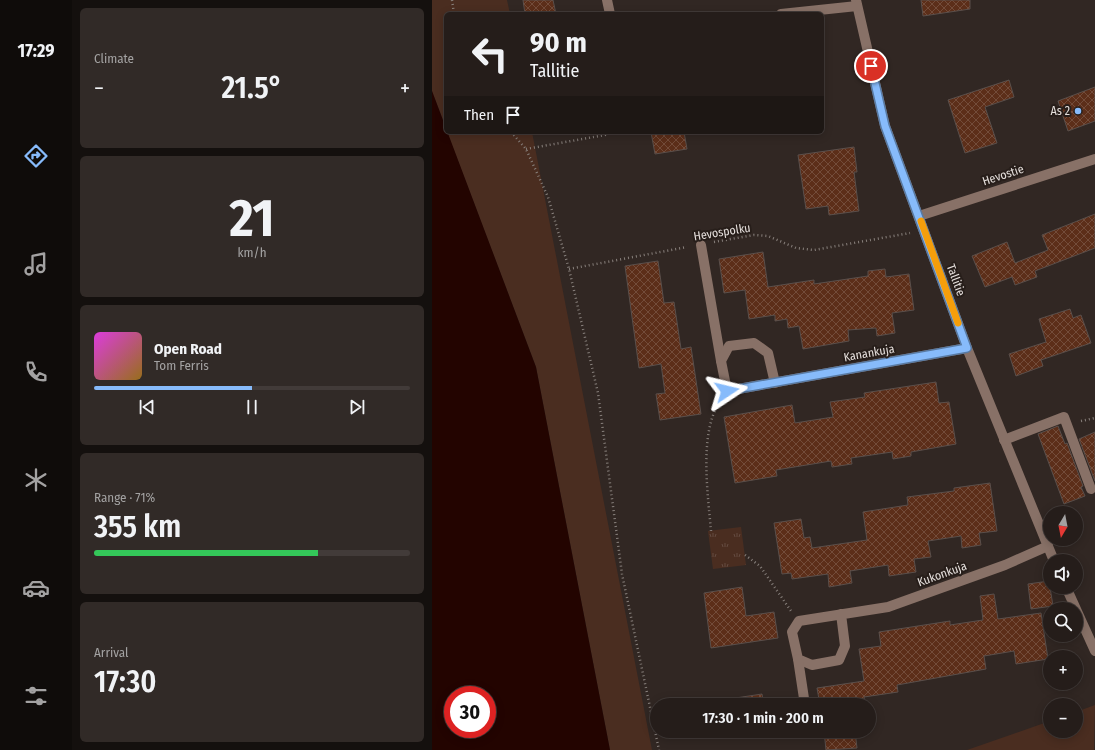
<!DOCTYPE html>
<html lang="en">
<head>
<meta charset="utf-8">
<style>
  :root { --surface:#251d1a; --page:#312a27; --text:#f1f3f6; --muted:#a3a2a2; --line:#423b39; --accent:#87bbfb }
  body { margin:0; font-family:"Fira Sans Condensed",sans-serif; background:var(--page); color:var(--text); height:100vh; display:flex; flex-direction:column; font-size:15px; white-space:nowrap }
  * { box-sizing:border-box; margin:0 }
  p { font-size:13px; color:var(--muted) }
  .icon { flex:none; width:22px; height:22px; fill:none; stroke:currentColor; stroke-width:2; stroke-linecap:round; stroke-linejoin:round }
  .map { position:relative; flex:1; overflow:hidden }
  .sheet { display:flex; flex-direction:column; gap:8px; padding:8px; background:#14100e; width:360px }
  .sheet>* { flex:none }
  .banner { position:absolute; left:12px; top:12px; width:380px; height:122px; border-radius:6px; box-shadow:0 2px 10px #0003,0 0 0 1px var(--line); background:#251d1a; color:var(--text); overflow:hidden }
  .needle { width:26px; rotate:190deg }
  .tools { position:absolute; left:611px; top:506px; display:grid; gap:8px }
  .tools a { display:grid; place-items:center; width:40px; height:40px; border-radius:50%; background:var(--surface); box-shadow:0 2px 10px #0003,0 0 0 1px var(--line); font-size:20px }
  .speed { position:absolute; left:12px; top:686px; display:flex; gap:8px; font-size:20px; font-weight:700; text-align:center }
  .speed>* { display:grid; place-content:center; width:52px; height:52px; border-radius:50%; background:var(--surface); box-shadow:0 2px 10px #0003,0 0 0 1px var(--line); line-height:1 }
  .speed .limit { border:6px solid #d22; background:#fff; color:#111 }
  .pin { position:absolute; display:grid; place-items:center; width:34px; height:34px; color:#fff; margin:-17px; border:2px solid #fff; border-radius:50%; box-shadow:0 1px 4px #0007 }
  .me { position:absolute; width:44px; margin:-22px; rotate:80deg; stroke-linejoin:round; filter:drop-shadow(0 0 3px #0008) }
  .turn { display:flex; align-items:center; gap:14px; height:84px; padding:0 20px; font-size:18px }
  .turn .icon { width:52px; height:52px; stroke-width:2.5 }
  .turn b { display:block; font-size:28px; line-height:34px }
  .then { display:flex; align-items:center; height:38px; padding:0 20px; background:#0003; gap:8px; font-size:15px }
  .big { font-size:30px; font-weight:600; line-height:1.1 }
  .sheet .card { flex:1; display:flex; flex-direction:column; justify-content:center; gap:6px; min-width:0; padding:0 14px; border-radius:6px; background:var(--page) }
  .sheet .dial { align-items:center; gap:0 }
  .dial b { font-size:52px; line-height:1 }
  .song { display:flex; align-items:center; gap:12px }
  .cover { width:48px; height:48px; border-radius:6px; background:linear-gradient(135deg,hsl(300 70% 55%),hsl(40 70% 35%)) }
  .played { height:4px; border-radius:2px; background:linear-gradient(90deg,var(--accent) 50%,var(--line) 50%) }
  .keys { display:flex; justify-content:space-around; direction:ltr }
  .heat { display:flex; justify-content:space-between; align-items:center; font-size:22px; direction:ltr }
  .charge { height:6px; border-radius:3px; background:linear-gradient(90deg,#34c759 71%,var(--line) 0) }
  .trip { position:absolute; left:218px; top:698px; width:226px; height:40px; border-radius:20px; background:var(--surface); box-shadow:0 2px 10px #0003,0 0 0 1px var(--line); font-weight:600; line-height:40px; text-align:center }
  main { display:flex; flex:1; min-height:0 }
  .menu { display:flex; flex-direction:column; width:72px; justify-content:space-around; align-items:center; background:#0f0c0a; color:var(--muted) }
  .menu .icon { width:28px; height:28px }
  .menu .selected { color:var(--accent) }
  .menu b { font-size:18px; color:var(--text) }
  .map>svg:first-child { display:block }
</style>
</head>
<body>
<main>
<nav class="menu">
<b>17:29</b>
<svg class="icon selected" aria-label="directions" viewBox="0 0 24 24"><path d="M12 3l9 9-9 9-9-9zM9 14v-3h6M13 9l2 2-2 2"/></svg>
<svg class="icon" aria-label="music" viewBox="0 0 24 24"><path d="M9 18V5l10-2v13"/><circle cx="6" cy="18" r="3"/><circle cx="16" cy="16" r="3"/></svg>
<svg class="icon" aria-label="phone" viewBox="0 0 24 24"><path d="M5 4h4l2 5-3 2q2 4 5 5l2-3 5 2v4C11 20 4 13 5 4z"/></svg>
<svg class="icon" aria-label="climate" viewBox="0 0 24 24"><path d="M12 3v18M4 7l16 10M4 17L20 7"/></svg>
<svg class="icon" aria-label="car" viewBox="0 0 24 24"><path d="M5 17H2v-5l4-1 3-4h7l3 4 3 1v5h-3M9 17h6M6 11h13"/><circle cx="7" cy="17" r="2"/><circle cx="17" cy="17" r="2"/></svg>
<svg class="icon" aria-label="filters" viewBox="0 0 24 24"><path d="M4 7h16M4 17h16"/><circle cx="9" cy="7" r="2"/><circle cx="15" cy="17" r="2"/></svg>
</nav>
<section class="sheet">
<div class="card"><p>Climate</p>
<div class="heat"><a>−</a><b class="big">21.5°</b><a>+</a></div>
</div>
<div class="card dial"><b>21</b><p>km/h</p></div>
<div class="card">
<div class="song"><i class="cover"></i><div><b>Open Road</b><p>Tom Ferris</p></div></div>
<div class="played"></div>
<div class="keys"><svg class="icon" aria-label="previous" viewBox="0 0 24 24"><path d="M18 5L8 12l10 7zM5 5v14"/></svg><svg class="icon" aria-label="pause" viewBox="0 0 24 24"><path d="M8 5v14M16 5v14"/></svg><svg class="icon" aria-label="next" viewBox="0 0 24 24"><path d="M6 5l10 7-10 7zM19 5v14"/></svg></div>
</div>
<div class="card"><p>Range · 71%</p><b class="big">355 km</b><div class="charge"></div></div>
<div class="card"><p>Arrival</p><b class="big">17:30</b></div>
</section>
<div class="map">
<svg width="663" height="750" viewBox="0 0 663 750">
  <defs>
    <pattern id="park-tufts" width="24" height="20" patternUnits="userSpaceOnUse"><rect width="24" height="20" fill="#4a2d20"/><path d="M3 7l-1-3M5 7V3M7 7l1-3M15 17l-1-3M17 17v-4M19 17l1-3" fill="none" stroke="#644b40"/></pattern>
    <pattern id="building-cross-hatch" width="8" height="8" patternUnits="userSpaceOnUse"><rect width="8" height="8" fill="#5c2e19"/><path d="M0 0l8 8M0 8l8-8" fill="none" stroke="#734c3a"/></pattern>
  </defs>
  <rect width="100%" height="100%" fill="#312723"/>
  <g fill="#4a2d20">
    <polygon points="0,0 75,0 78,14 14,14 14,128 0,91"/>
    <polygon points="15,132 100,132 220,750 178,750 104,367"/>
    <polygon points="663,705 662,750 535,750 618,721 618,731 644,731 644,712"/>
  </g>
  <polygon fill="url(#park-tufts)" points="309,527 314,565 281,569 276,531"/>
  <path fill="#230400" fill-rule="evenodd" d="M0,91l104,276 74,383h-178zM21,695h34v34h-34z"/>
  <g fill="url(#building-cross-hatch)" stroke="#5a4f4b">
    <polygon points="91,0 121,0 124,14 93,14"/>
    <polygon points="489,0 538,0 538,9 491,16"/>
    <polygon points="577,80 582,97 553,107 565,143 533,153 516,100"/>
    <polygon points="663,87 663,121 636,131 626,101"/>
    <polygon points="219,132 252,132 255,149 223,154"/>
    <polygon points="422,147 425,172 422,172 427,211 397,215 396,206 374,209 366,155"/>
    <polygon points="663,214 663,248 603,271 605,277 583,285 580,277 553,287 540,256 575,242 583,263 616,250 610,235"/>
    <polygon points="331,252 336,287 382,280 382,284 436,276 436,271 453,269 454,277 477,274 482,310 460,313 463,333 445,336 444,328 416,330 417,341 371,349 367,326 356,328 355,319 343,321 343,315 317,319 313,290 292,293 287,259"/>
    <polygon points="226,261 232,303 242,302 249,349 259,347 269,414 228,420 224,394 233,393 229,364 207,368 193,266"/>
    <polygon points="638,309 641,318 649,315 659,343 609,360 611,366 584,376 577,354 614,342 607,319"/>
    <polygon points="504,382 507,403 517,402 524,444 479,452 479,456 461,459 460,452 419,458 420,464 400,467 399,461 344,470 345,476 303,483 292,417 360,405 363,423 401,417 398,402 433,397 432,393"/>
    <polygon points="626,426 633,444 635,443 651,486 649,487 653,496 632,504 606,434"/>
    <polygon points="663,432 663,481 647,439"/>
    <polygon points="558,483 565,531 547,533 549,545 530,548 529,536 496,541 499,557 482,559 484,572 457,576 456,565 418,571 420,583 397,587 396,574 360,579 359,573 350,574 342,523 369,519 372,538 378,537 380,548 435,540 431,512 476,505 475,497 522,491 522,488"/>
    <polygon points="617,581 621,606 599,609 596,584"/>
    <polygon points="310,587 314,616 342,612 346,638 279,648 272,593"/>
    <polygon points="562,594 566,619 609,613 616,659 584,664 582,651 552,656 554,669 465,685 466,692 432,697 433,705 388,705 385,688 432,681 427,649 449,646 447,632 518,621 518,625 551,620 548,596"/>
    <polygon points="330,694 332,705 298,705 297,699"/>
    <polygon points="302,731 336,731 336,733 303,738"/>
    <polygon points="392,731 423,731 425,748 394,750"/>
  </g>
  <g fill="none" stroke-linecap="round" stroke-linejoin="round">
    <g stroke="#88807c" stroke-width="2.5" stroke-dasharray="1 3" stroke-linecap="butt">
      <polyline points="20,0 22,14"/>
      <polyline points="79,132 94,149 116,197 137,269 166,393 190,574 227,750"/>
      <polyline points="94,149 173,135 178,132"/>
      <polyline points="282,242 322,235 336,236 364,248 382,250 478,233"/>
      <polyline points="137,269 255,247"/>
      <polyline points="649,421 663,418"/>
      <path d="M279,531c-3,-36 -12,-97 8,-128"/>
      <polyline points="313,555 328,566 359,611"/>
    </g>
    <g stroke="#887167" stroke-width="10">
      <polyline points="175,0 178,14"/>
      <polyline points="424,0 453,126 535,348 622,561"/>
      <polyline points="349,14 425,6"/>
      <polyline points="487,216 663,159"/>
      <polyline points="269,245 289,361"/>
      <polyline points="343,383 336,353 322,343 297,346 289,361 295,391 535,348"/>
      <polyline points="572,440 632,417 659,489"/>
      <polyline points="634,587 663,651"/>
      <polyline points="409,614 413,646 407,660 380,665 366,659 360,632 367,621 456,607 573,565 616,546"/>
      <polyline points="366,659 373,705"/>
      <polyline points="377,731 377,732"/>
    </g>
  </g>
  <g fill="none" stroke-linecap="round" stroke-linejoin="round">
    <g stroke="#587aa3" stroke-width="10">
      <polyline id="route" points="295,391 535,348 453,126 439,66"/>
    </g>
    <use href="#route" stroke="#87bbfb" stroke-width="7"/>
    <polyline stroke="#f59e0b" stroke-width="7" points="489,221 526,323"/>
  </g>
  <circle fill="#87bbfb" stroke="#271e1a" stroke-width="1.5" cx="646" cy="111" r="4"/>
  <g text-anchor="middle" stroke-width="4" stroke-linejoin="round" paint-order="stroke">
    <g font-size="12" fill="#e5dfdc" stroke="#271e1a" text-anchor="end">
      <text x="638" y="115">As 2</text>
    </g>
    <g font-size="12" fill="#e5dfdc" stroke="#271e1a">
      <text transform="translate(571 175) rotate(-18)" y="4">Hevostie</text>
      <text transform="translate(290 232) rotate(-9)" y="4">Hevospolku</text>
      <text transform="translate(524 280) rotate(70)" y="4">Tallitie</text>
      <text transform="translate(437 353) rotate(-10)" y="4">Kanankuja</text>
      <text transform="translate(510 574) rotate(-20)" y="4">Kukonkuja</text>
    </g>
  </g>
</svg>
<div class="tools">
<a><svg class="needle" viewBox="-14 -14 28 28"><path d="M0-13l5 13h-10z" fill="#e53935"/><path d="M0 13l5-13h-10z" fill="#a3a2a2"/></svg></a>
<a><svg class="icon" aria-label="sound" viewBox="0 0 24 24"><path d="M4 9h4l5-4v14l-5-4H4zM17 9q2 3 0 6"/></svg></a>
<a><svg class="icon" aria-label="search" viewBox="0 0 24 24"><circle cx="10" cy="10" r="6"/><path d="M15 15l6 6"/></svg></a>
<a>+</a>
<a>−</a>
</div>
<div class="speed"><div class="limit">30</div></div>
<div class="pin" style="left:439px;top:66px;background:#d93025"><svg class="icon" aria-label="arrive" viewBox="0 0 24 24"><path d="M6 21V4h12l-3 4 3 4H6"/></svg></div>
<svg class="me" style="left:295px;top:391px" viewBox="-20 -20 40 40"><path d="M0-17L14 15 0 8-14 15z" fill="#87bbfb" stroke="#fff" stroke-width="4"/></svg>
<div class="trip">17:30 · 1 min · 200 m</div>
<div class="banner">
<div class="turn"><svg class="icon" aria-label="left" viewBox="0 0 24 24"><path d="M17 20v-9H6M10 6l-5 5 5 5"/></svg><div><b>90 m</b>Tallitie</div></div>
<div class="then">Then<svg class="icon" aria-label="arrive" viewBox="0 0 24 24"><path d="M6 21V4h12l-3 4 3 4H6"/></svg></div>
</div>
</div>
</main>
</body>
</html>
